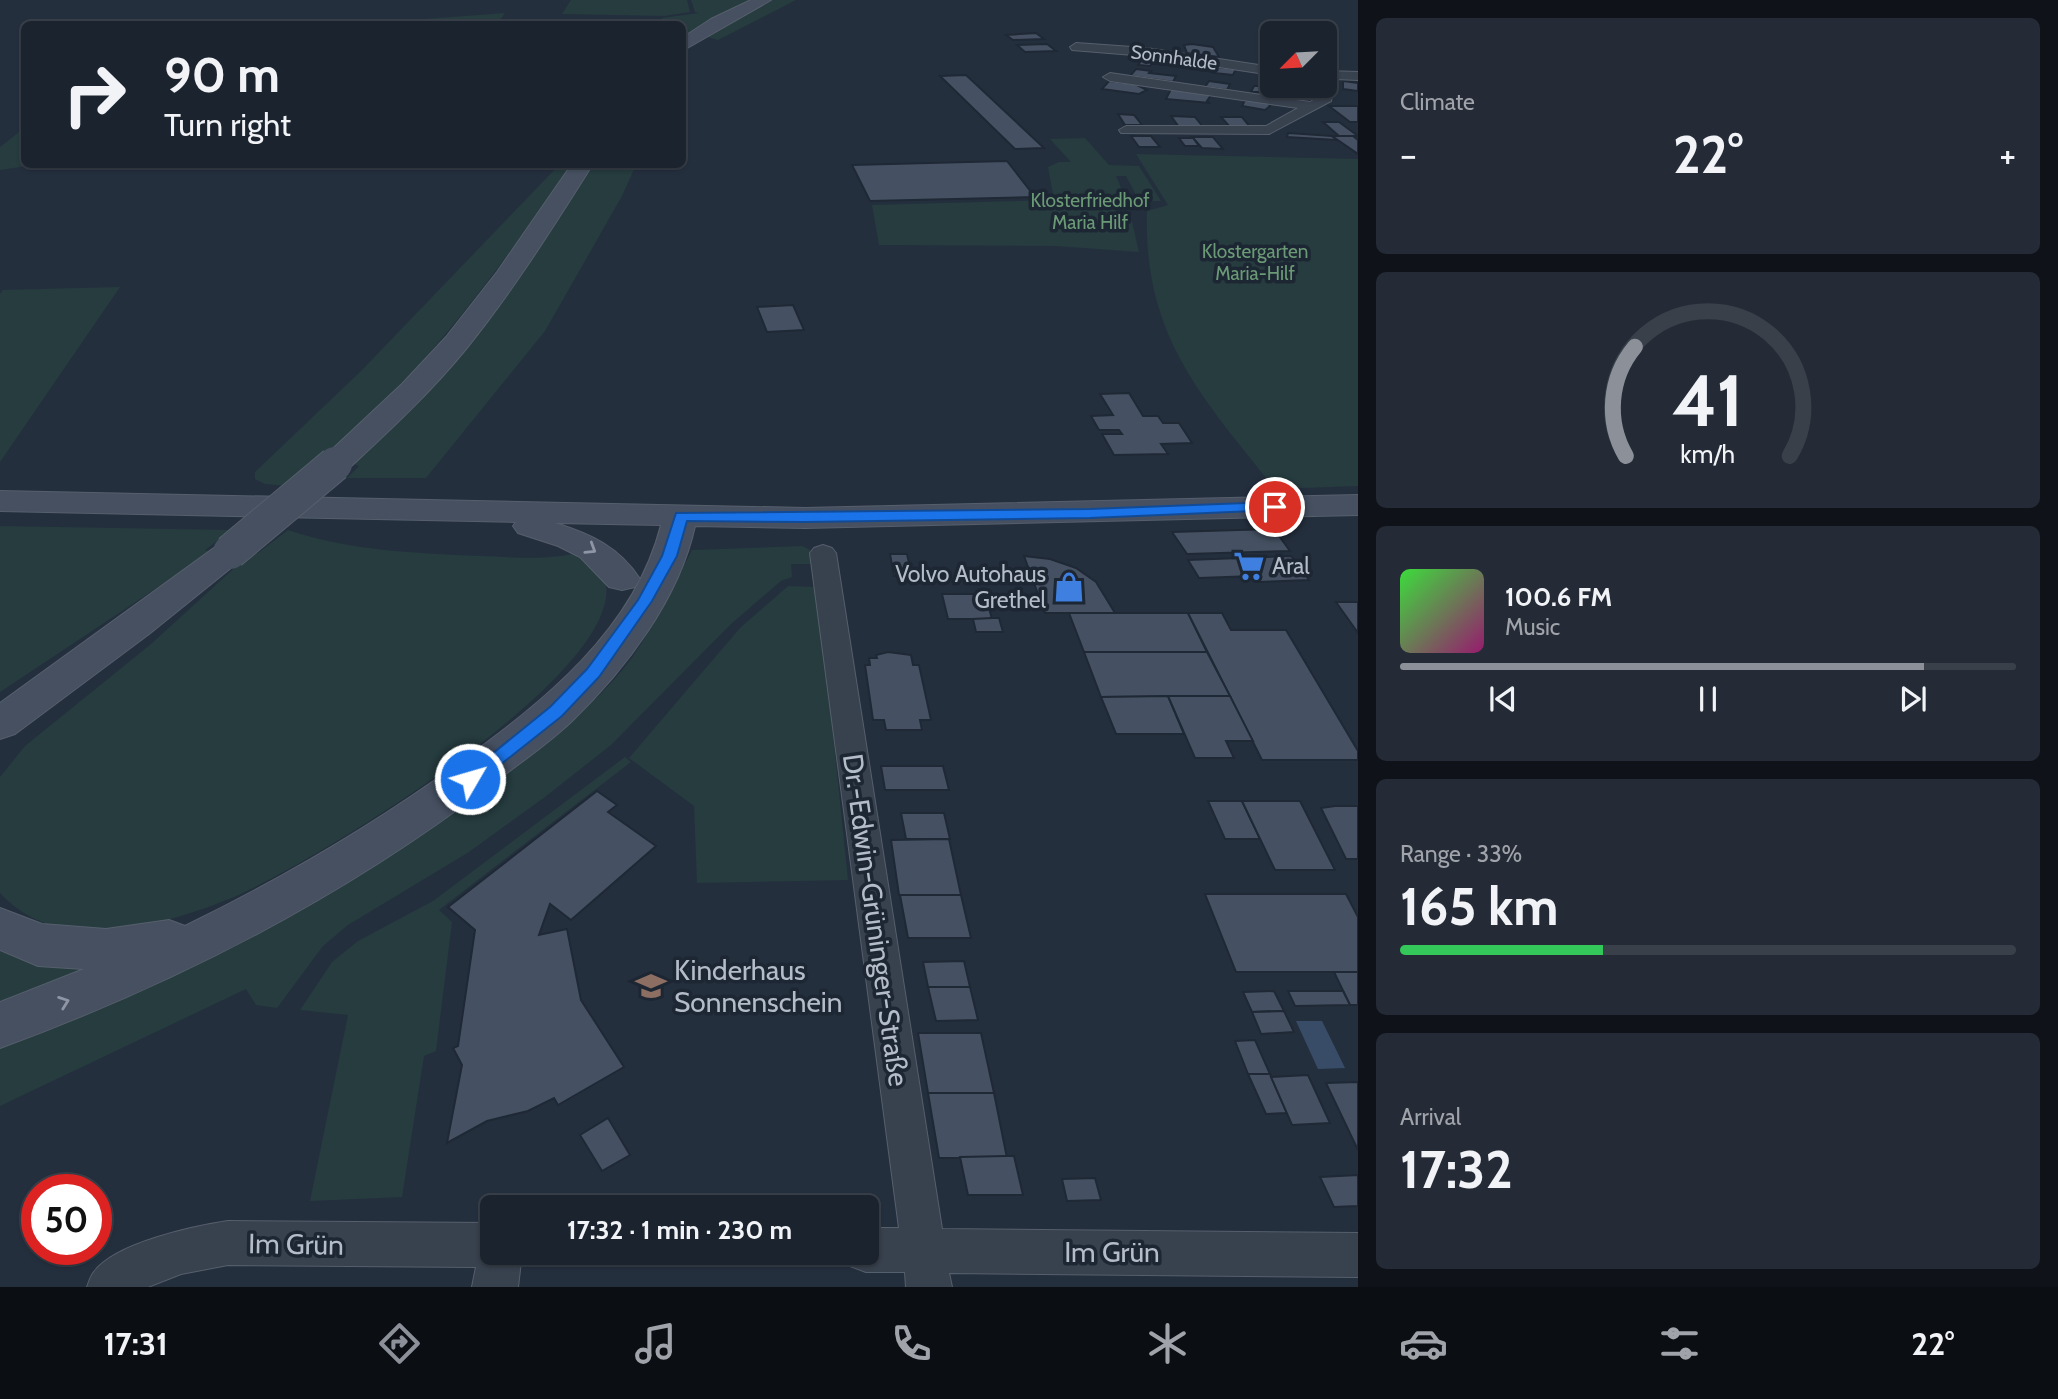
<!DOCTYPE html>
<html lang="en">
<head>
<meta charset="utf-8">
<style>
  :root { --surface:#1b232e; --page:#242b36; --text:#f1f3f6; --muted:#a0a4aa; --line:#39404a; --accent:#8c9099 }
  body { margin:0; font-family:Cabin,sans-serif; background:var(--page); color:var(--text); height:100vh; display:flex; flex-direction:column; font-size:26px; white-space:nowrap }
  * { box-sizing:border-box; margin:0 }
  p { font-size:23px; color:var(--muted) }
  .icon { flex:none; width:38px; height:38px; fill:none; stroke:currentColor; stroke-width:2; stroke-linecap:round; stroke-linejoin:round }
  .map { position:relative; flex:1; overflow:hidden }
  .drawer { display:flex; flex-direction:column; gap:18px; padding:18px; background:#0f1319; width:700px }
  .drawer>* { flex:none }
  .top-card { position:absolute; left:21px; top:21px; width:665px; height:147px; border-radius:10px; box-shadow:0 2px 5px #0004,0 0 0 2px var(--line); background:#1b232e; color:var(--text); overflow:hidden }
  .needle { width:46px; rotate:246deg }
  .controls { position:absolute; left:1260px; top:21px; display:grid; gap:14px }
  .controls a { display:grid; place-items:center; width:77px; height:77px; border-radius:10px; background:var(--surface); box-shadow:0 2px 5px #0004,0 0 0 2px var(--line); font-size:35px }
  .speed { position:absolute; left:21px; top:1174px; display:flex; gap:14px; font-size:35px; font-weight:700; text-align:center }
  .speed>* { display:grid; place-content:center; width:91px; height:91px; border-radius:50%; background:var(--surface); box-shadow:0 2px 5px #0004,0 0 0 2px var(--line); line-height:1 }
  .speed .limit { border:10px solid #d22; background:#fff; color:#111 }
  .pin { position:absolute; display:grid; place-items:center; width:60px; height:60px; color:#fff; margin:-30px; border:4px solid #fff; border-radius:50%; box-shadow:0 2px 7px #0007 }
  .me { position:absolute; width:77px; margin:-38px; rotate:52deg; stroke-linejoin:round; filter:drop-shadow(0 0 5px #0008) }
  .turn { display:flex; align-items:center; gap:24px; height:147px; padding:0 28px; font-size:32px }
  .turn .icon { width:91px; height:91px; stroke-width:2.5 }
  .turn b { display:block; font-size:49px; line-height:60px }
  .big { font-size:52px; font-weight:700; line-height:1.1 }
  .drawer .card { flex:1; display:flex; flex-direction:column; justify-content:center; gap:10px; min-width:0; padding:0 24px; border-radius:10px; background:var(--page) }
  .drawer .dial { align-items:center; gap:0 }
  .dial svg { height:182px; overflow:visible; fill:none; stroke:var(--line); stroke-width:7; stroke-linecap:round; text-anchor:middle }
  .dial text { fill:var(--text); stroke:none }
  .song { display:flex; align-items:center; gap:21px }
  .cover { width:84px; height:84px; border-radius:10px; background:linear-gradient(135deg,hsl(120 70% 55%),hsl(320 70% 35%)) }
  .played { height:7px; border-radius:4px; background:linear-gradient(90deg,var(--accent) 85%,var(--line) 85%) }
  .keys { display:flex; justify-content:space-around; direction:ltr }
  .heat { display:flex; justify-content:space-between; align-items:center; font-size:38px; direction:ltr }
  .charge { height:10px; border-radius:5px; background:linear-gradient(90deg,#34c759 33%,var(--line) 0) }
  .trip { position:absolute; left:480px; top:1195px; width:399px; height:70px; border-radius:10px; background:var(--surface); box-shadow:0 2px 5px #0004,0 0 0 2px var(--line); font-weight:700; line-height:70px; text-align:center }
  .menu { display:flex; height:112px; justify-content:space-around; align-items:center; background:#0b0e12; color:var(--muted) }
  .menu .icon { width:49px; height:49px }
  .menu .on { color:var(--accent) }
  .menu b { font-size:32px; color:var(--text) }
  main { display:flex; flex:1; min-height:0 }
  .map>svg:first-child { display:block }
</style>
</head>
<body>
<main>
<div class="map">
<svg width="1358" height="1287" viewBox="0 0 1358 1287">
  <rect width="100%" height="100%" fill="#242f3e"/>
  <g fill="#263c3f">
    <polygon points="571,0 687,0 690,12 664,16 562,14"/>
    <polygon points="691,0 753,0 683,39 682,24 662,24 662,18 699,13 695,12"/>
    <polygon points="771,0 796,0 718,40 704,36"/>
    <polygon points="505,13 497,24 358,24"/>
    <polygon points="24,124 24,164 34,165 0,170 0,147 18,133"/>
    <polygon points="1085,138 1109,165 1139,166 1161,201 1139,201 1126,176 1116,176 1128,204 1139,252 1056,246 879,245 872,205 1054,200 1048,167 1059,162 1071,162 1050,139"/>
    <path d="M1136,154l222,5v327l-83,3c-73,-92 -132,-153 -128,-278l21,-6z"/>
    <path d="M559,165h12c-84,122 -163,230 -283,321l-23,-2 -10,-5v-7l106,-101z"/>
    <path d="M594,165h42l-14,31 -77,135 -119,147h-79l12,-12 -5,-2c25,-25 53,-48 77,-75 61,-70 112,-147 163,-224z"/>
    <polygon points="120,287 0,462 0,294 3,290"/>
    <polygon points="0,526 232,530 205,550 211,552 0,692"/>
    <path d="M288,530c63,21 126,23 192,26 34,1 68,5 101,-4 10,10 23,18 25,33 14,93 -299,282 -377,314 -45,18 -100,35 -150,32 -29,-2 -59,-16 -79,-38v-116l25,-31 126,-102 101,-92 6,1z"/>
    <path d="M802,546l8,4 1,14h-20l1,13 -11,4 -50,43 -120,121 -66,52 -76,55 -121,73 -25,21 -46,62 -21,-3 -10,-16 -246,117v-65l537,-291c33,-28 68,-56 94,-91 24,-34 42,-72 61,-109z"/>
    <polygon points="788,586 818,587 848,880 697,883 694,806 629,758 740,628"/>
    <polygon points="625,757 631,762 439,910 452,922 436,1051 424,1056 402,1197 310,1201 348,1015 300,1010 332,962 358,941 433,901"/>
    <polygon points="0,949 97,968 0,1002"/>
  </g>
  <polygon fill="#394c67" points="1296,1021 1322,1021 1345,1068 1318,1069"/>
  <g fill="#455162" stroke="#1f2835" stroke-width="2">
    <polygon points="1036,33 1044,39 1013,40 1006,35"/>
    <polygon points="1047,44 1056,51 1025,52 1017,45"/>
    <polygon points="1192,44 1213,47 1219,57 1187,53 1184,45"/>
    <polygon points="1145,56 1177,60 1175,63 1154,61 1150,66 1138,65"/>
    <polygon points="1217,67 1236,69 1233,75 1214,73"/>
    <polygon points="1136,69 1151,71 1149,73 1176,76 1173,82 1130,76"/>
    <polygon points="966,75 1044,148 1015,149 940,76"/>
    <polygon points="1109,81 1135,84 1147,90 1139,94 1102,89"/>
    <polygon points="1209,81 1230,84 1227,90 1205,87"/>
    <polygon points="1343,81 1358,83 1358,91 1343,89"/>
    <polygon points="1254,86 1270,86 1275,92 1251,92"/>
    <polygon points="1171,89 1211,95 1207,101 1210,103 1166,99"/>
    <polygon points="1272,89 1292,89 1300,97 1279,97"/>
    <polygon points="1245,100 1268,103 1270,106 1265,110 1242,106"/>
    <polygon points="1329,106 1358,106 1358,122 1350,122"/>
    <polygon points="1118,114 1134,115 1142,125 1125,125"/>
    <polygon points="1171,116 1195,117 1203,127 1179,127"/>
    <polygon points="1221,117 1242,117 1251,128 1230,127"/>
    <polygon points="1323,122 1339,122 1358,136 1339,136"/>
    <polygon points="1288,133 1332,136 1337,140 1287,137"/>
    <polygon points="1131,136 1151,136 1160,147 1139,147"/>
    <polygon points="1332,136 1353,136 1358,140 1358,154"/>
    <polygon points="1192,137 1213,137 1223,149 1202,148"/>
    <polygon points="1179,138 1193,138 1199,146 1185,146"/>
    <polygon points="1007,161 1035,197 870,201 852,165"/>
    <polygon points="793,305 804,330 767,332 757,307"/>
    <polygon points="1129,393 1143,416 1158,416 1163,423 1179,423 1192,443 1161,444 1168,454 1114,455 1102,434 1122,434 1119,430 1099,430 1091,416 1113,415 1100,394"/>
    <polygon points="1274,529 1290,551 1187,554 1172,532"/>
    <polygon points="890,554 907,554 912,576 894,576"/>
    <polygon points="1024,556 1050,559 1076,568 1096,582 1115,613 1045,613"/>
    <polygon points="1291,556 1309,580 1258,582 1254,576 1199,578 1188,560"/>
    <polygon points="942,594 985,594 992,619 948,619"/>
    <polygon points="1336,602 1358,602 1358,633"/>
    <polygon points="1069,613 1188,613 1207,652 1084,652"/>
    <polygon points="1188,613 1222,613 1231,630 1286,630 1358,751 1358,760 1262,760"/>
    <polygon points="992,618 999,618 1003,632 976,632 973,619"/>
    <polygon points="888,652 911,655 913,665 919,665 931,720 920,720 922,730 886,730 884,720 873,720 865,665 870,665 869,658 877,658 876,655"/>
    <polygon points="1084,652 1207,652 1230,696 1101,697"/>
    <polygon points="1168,696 1184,734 1116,734 1101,697"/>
    <polygon points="1168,696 1230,696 1253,741 1226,741 1234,758 1195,758"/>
    <polygon points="881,766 943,766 949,790 885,790"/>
    <polygon points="597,791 617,805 608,812 656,846 571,920 550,904 539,935 567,929 581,1000 624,1067 558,1105 554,1098 528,1111 487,1121 447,1143 462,1065 453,1048 458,1046 475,930 448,907"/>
    <polygon points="1208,801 1242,801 1260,839 1225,839"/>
    <polygon points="1242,801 1300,801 1335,870 1275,870"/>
    <polygon points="1335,806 1358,806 1358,859 1346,859 1321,808"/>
    <polygon points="901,813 944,813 950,839 906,839"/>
    <polygon points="949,839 961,895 899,895 891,840"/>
    <polygon points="1205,894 1346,894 1358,917 1358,972 1236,972"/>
    <polygon points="900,895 961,895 971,938 908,938"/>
    <polygon points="964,961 970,987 928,987 923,962"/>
    <polygon points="1334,972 1358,972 1358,1005 1350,1005"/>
    <polygon points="928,987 970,987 978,1020 936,1021"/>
    <polygon points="1274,991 1284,1011 1252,1012 1243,992"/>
    <polygon points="1288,991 1343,991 1350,1005 1295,1006"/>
    <polygon points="1284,1011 1294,1032 1261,1034 1252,1012"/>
    <polygon points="918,1033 981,1033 994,1093 928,1093"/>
    <polygon points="1255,1040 1270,1074 1248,1074 1235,1041"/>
    <polygon points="1248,1074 1270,1074 1287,1113 1266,1114"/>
    <polygon points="1308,1075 1330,1123 1292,1125 1271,1077"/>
    <polygon points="1358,1082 1358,1150 1326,1083"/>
    <polygon points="928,1093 994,1093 1007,1158 939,1158"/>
    <polygon points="608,1118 630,1155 602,1171 580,1135"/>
    <polygon points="1007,1156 1014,1156 1023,1195 968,1195 960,1157"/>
    <polygon points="1358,1175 1358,1206 1334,1207 1320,1177"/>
    <polygon points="1095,1178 1101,1200 1067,1201 1062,1179"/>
  </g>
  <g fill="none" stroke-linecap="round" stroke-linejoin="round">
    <g stroke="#565f6c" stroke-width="2">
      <g id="street">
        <polygon points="1076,43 1146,48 1272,67 1272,75 1146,56 1072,50 1070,47"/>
        <polygon points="1325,71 1358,72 1358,80 1335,79 1331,101 1269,134 1121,133 1119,130 1126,126 1266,126 1298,108 1110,81 1103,77 1110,73 1310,102 1320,96 1322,86 1325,86"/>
        <polygon points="823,545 832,548 836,553 942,1229 1358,1233 1358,1277 949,1273 952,1287 906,1287 905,1272 866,1272 850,1266 845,1253 866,1253 866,1228 899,1228 810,553 814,548"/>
        <path d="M228,1221l264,2v30h30l-4,34h-46l4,-20 -248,-2 -47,9 -33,13h-61c2,-5 4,-12 7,-15 21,-29 100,-46 134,-51z"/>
      </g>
    </g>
    <g stroke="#565f6c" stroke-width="2">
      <g id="secondary">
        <polygon points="751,0 771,0 682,51 682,38 711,19"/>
        <path d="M572,164h21c-40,63 -80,127 -127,185 -36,44 -78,83 -120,122l-11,3 -11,-3 -5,-7 5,-7 78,-73 44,-47 51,-65z"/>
        <path d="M0,491l805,17 553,-13v20l-553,13 -110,-2c-16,73 -70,144 -123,195 -24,23 -52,42 -79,62 -150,115 -316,200 -493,265v-46l84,-33 -46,-3 -38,-16v-42l42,16 64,5 63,-9 16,6c96,-47 187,-100 274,-163 84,-61 175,-132 202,-238l-106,-2c36,11 64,24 85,56l-5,8 -13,3 -13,-3 -29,-30 -22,-11 -40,-13 -5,-7 3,-4 -516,-11z"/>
        <polygon points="230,541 242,545 248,552 242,559 149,634 15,734 0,739 0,703 218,545"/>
      </g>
    </g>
    <use href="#street" fill="#38414e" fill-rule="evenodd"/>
    <use href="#secondary" fill="#465061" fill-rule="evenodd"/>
    <g stroke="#565f6c" stroke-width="36" stroke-linecap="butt">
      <polyline id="secondary-bridge" points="230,552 335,464"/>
    </g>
    <use href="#secondary-bridge" stroke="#465061" stroke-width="34"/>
  </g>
  <defs><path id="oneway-chevron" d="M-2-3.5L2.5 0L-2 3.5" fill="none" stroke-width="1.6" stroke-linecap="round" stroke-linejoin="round" transform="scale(1.75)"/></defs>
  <g stroke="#8e96a5">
    <use href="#oneway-chevron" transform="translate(591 549) rotate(32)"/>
    <use href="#oneway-chevron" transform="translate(64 1002) rotate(-20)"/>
  </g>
  <polygon fill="#1a73e8" stroke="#114b97" stroke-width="2" points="1275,502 1280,504 1280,510 1090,518 805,522 687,521 677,556 652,601 599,677 562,716 476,784 463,784 461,779 550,707 587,669 638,600 662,556 676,513 1090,509"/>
  <defs>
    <g id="supermarket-bare" transform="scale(2.415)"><path d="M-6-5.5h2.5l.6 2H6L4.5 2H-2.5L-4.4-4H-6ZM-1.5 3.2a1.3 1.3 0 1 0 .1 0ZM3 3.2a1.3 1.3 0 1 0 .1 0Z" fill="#3f7fe0" stroke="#1d2633" stroke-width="2.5" paint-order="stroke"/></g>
    <g id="shop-bare" transform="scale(2.415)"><path d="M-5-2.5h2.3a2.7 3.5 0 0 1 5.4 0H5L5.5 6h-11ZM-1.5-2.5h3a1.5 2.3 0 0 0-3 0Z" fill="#3f7fe0" stroke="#1d2633" stroke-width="2.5" paint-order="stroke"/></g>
    <g id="school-bare" transform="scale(2.415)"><path d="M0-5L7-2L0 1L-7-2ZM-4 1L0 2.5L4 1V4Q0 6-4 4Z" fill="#8d6e63" stroke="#1d2633" stroke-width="2.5" paint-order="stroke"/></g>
  </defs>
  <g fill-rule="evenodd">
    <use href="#supermarket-bare" x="1249" y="566"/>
    <use href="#shop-bare" x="1069" y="587"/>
    <use href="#school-bare" x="651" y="986"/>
  </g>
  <g text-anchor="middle" stroke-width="7" stroke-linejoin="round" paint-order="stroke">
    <g font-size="19" fill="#b4bcc9" stroke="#1d2633">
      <text transform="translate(1174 57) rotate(8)" y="7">Sonnhalde</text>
    </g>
    <g font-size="19" fill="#6b9a76" stroke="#1d2633">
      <text x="1090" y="207">Klosterfriedhof<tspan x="1090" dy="22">Maria Hilf</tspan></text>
      <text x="1255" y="258">Klostergarten<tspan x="1255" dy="22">Maria-Hilf</tspan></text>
    </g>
    <g font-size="23" fill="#b4bcc9" stroke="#1d2633" text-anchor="start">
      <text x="1272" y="574">Aral</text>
      <text x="1046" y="582" text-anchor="end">Volvo Autohaus<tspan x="1046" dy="26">Grethel</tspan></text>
    </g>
    <g font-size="28" fill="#b4bcc9" stroke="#1d2633">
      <text transform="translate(876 920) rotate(82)" y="10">Dr.-Edwin-Grüninger-Straße</text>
      <text transform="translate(296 1244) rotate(1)" y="10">Im Grün</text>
      <text x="1112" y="1262">Im Grün</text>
    </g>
    <g font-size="28" fill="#b4bcc9" stroke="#1d2633" text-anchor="start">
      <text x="674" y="980">Kinderhaus<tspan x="674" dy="32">Sonnenschein</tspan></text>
    </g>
  </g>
</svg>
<div class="controls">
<a><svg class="needle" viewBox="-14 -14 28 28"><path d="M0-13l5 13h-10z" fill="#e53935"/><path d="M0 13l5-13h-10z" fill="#a0a4aa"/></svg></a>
</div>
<div class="speed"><div class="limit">50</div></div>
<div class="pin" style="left:1275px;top:507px;background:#d93025"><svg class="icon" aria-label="arrive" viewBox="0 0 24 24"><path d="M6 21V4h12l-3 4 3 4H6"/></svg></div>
<svg class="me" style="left:470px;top:779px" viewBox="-20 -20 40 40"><circle r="17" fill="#1a73e8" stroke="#fff" stroke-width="3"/><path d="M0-11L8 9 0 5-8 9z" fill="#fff"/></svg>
<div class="trip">17:32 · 1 min · 230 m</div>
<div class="top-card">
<div class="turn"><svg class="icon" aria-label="right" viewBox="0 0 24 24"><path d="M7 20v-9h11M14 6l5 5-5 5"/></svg><div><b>90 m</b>Turn right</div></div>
</div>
</div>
<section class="drawer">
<div class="card"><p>Climate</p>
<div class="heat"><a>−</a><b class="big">22°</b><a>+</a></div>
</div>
<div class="card dial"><svg viewBox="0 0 100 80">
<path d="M14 69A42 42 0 1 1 86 69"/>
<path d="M14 69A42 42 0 0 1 18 21" stroke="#8c9099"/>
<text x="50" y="56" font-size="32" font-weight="700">41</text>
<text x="50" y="72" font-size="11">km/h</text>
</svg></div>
<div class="card">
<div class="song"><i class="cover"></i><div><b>100.6 FM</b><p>Music</p></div></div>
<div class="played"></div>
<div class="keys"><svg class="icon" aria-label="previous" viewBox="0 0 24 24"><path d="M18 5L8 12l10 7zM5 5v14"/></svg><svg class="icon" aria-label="pause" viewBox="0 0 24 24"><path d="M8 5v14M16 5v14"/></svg><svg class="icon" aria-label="next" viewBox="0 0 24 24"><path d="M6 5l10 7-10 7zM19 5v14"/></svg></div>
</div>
<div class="card"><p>Range · 33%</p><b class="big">165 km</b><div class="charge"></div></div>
<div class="card"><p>Arrival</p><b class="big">17:32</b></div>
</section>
</main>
<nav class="menu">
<b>17:31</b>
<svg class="icon on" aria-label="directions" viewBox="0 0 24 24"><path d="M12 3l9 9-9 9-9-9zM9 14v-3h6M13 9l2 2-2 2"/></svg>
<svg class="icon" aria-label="music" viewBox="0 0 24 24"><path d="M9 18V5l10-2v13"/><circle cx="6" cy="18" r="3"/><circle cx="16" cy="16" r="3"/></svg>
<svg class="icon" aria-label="phone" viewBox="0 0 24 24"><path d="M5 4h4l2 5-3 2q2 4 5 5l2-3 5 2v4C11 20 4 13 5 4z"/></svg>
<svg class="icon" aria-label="climate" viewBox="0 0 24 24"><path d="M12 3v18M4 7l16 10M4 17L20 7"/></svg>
<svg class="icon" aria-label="car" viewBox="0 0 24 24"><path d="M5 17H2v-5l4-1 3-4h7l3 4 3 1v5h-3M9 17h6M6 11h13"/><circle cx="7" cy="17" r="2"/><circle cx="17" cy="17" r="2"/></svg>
<svg class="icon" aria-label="filters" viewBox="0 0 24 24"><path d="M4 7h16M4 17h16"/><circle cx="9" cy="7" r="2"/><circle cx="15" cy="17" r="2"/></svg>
<b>22°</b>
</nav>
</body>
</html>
